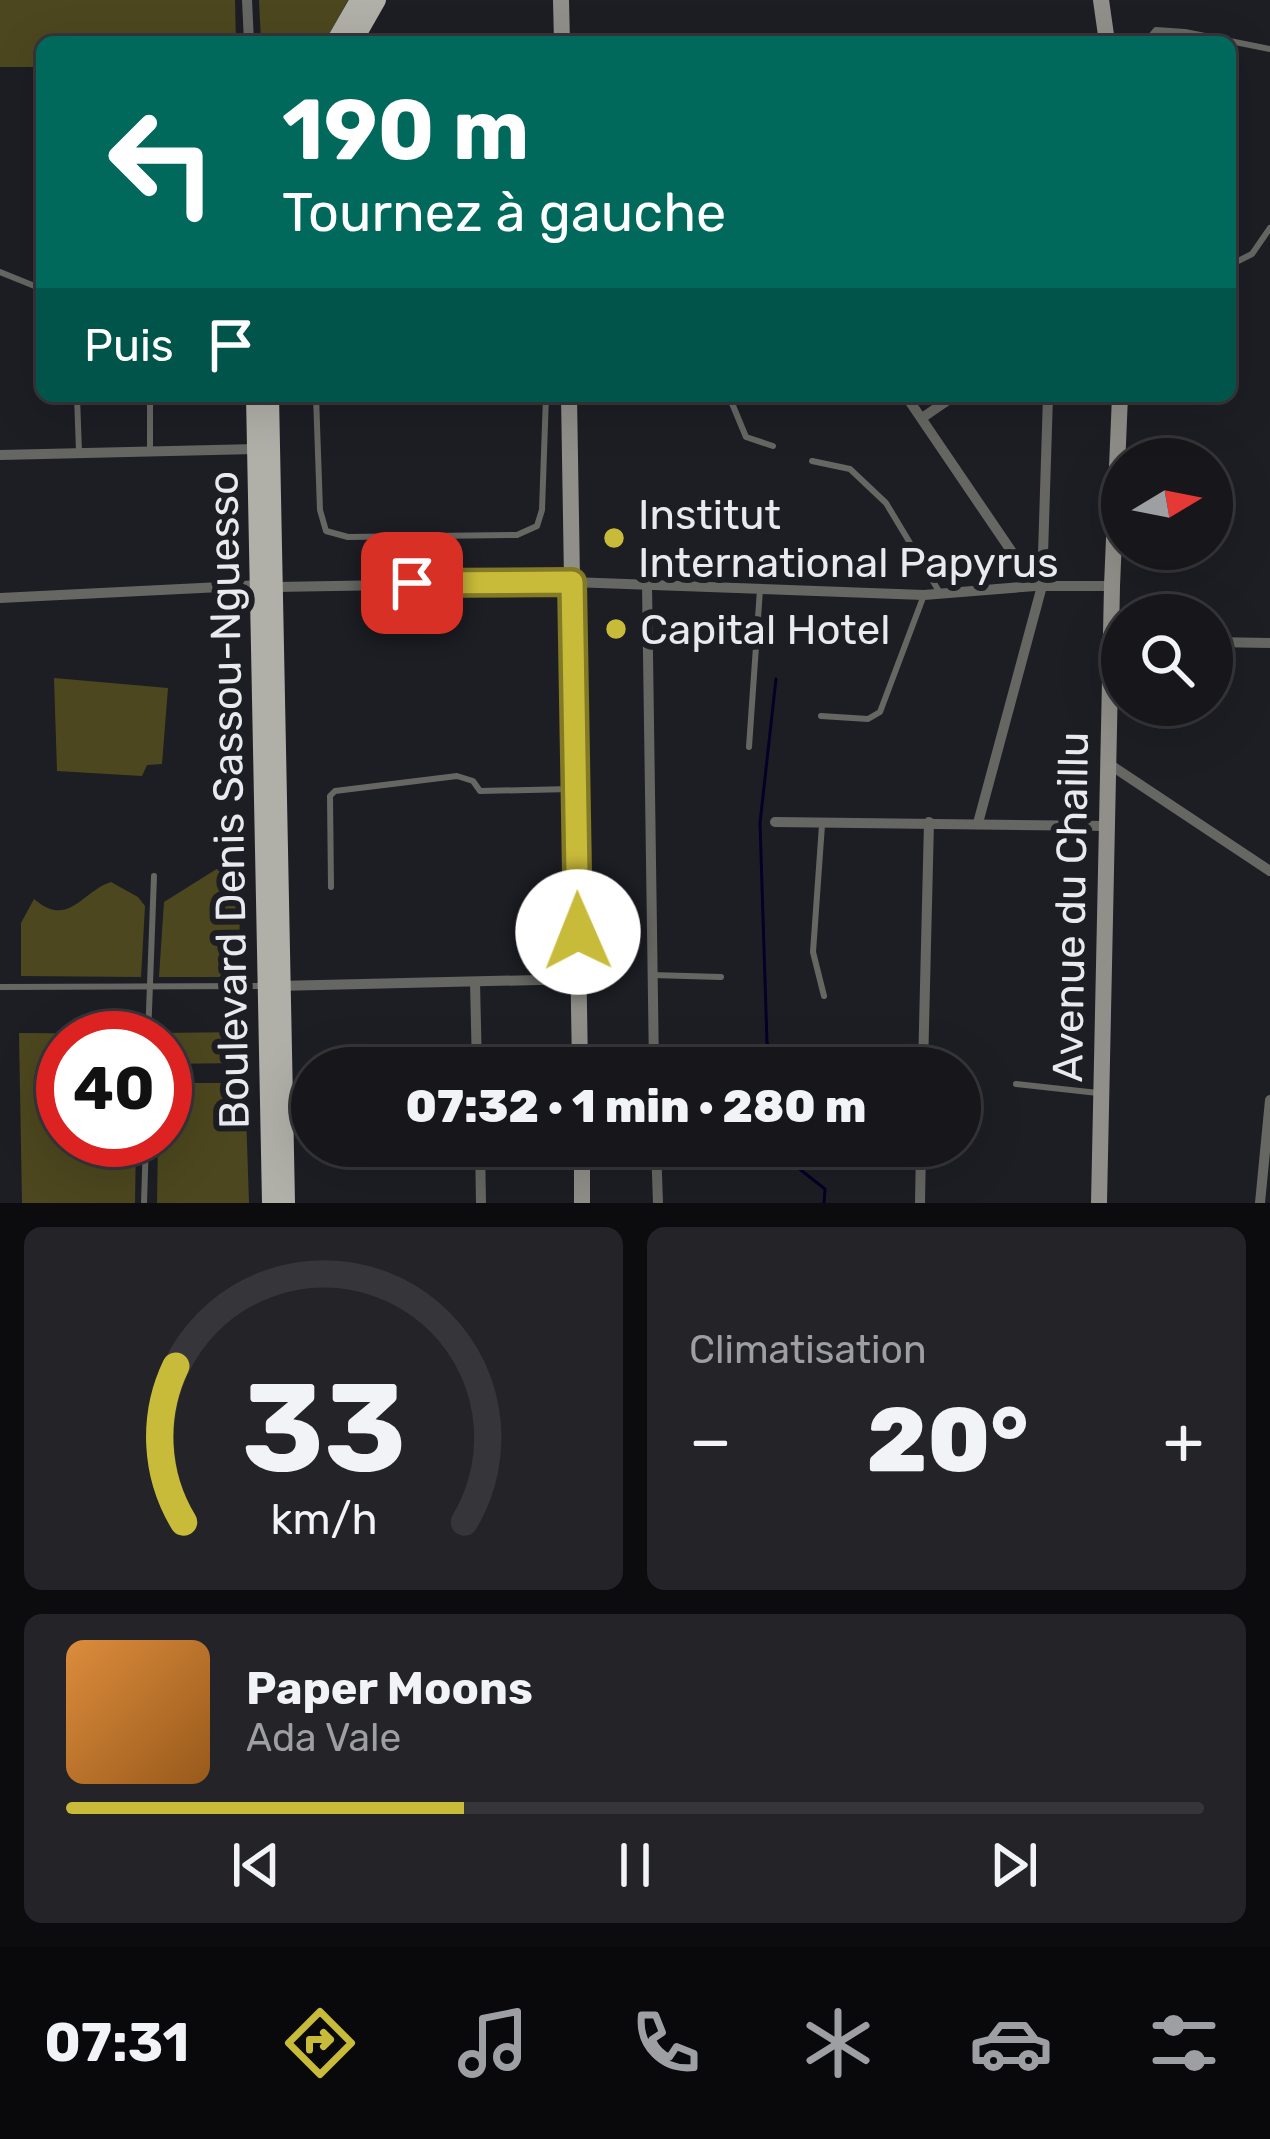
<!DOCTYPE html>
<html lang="fr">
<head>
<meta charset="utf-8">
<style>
  :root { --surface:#16161b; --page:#232328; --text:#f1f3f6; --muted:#9e9fa3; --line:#35353a; --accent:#c9bb3a }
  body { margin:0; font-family:Rubik,sans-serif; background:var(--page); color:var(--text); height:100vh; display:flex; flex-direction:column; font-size:45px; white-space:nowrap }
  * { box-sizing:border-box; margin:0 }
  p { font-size:39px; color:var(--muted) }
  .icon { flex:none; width:66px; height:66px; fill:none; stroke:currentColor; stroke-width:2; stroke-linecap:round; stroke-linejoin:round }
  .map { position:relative; height:1203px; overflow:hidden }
  .sheet { display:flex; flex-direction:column; gap:24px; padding:24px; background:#0c0c0f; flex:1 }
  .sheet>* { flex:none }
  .hud { position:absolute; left:36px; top:36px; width:1200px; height:366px; border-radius:18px; box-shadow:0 12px 48px #0002,0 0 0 3px var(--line); background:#00695c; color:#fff; overflow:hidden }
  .needle { width:78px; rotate:80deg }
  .buttons { position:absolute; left:1101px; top:438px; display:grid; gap:24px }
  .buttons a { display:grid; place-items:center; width:132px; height:132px; border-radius:50%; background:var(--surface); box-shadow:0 12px 48px #0002,0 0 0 3px var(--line); font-size:60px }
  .speed { position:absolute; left:36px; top:1011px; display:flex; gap:24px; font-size:60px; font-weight:700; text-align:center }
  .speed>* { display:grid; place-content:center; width:156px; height:156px; border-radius:50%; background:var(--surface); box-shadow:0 12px 48px #0002,0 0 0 3px var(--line); line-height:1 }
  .speed .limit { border:18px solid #d22; background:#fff; color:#111 }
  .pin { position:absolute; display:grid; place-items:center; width:102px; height:102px; color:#fff; margin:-51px; border-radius:24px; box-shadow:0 6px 18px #0006 }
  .me { position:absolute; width:132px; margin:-66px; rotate:359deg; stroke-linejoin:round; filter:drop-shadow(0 0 9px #0008) }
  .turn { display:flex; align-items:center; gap:42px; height:252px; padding:0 48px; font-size:54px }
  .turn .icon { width:156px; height:156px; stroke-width:2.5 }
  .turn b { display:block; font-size:84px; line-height:102px }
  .then { display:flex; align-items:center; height:114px; padding:0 48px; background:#0003; gap:24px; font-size:45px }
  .big { font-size:90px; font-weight:800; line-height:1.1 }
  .sheet .widget { flex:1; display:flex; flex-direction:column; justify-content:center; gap:18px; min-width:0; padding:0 42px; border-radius:18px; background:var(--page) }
  .sheet .dial { align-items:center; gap:0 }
  .dial svg { height:312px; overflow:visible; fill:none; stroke:var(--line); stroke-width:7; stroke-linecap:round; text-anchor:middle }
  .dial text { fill:var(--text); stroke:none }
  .song { display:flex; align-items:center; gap:36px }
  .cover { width:144px; height:144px; border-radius:18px; background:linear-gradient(135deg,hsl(30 70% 55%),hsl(30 70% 35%)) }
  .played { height:12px; border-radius:6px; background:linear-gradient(90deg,var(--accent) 35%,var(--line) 35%) }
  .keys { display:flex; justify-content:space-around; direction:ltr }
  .heat { display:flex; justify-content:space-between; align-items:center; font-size:66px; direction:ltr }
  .sheet .tiles { flex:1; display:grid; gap:24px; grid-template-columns:1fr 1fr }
  .widget:last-child { grid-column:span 2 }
  .trip { position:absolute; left:291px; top:1047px; width:690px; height:120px; border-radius:60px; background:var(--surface); box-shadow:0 12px 48px #0002,0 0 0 3px var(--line); font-weight:800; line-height:120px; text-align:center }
  .dock { display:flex; height:192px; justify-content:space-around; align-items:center; background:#09090b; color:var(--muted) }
  .dock .icon { width:84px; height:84px }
  .dock .selected { color:var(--accent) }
  .dock b { font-size:54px; color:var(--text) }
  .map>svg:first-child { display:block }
</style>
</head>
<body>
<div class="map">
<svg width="1270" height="1203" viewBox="0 0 1270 1203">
  <rect width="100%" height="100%" fill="#1d1e24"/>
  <g fill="#4c471e">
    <polygon points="0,0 235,0 236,42 42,42 42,67 0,67"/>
    <polygon points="259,0 348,0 325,42 261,42"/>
    <polygon points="54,678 168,688 162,764 147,765 142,776 57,771"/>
    <polygon points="239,855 240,977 159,977 164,902"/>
    <path d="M111,882l27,15 7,9 -4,71 -120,-1v-53l13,-24c35,30 48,-8 77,-17z"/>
    <polygon points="243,1032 242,1063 165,1064 165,1038 160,1038 160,1033"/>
    <polygon points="19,1033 138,1034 138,1038 63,1038 63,1140 136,1140 135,1203 22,1203"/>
    <polygon points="165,1083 245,1083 249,1203 157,1203 158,1140 165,1140"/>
  </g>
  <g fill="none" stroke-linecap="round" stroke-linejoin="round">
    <g stroke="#040026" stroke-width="3">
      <polyline points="776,679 760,823 767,1043 782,1068"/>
      <polyline points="795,1146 797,1167 825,1189 824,1203"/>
    </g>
    <g stroke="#666663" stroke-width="6">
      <polyline points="1146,42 1156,30 1185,32 1270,49"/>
      <polyline points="1230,265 1252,254 1270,228"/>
      <polyline points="0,272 42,289"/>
      <polyline points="77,396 79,452"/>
      <polyline points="150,396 150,452"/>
      <polyline points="316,396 320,510 326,531 348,537 517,535 537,526 542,510 546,396"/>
      <polyline points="729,396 746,437 773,446"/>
      <polyline points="812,461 850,469 886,503 940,593"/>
      <polyline points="821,716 868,719 880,712 924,595"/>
      <polyline points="749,747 760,589"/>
      <polyline points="822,825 813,952 824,996"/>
      <polyline points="331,887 330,796 335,791 457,776 473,781 480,791 571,789"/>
      <polyline points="652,975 721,977"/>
      <polyline points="0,987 260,986"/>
      <polyline points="148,1038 154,876"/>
      <polyline points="1016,1084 1098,1093"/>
      <polyline points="144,1203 146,1140"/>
    </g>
    <g stroke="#666663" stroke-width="10">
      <polyline points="247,0 249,42"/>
      <polyline points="906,396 1035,586"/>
      <polyline points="922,418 954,396"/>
      <polyline points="0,455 257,449"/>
      <polyline points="647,585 654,1068"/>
      <polyline points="275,587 571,582 924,595 1035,586 1112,586"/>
      <polyline points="0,598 260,585"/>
      <polyline points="1212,642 1270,643"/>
      <polyline points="1109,764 1270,871"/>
      <polyline points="775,822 1108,826"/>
      <polyline points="978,823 1042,586 1048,396"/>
      <polyline points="475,982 477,1068"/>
      <polyline points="277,986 578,979"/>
      <polyline points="923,1068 929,822"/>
      <polyline points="480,1146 481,1203"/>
      <polyline points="656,1146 658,1203"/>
      <polyline points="480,1165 758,1155"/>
      <polyline points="920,1203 921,1146"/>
      <polyline points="1260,1203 1270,1100"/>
    </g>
    <g stroke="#908f89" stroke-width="16">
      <polyline points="561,0 562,42"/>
      <polyline points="1101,0 1107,42"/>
      <polyline points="569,396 580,1068"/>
      <polyline points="582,1146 582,1203"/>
      <polyline points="1099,1203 1112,586 1120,396"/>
    </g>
    <g stroke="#b0afa8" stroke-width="18">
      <polyline points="335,42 359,0"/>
      <polyline points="353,42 377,0"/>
      <polyline points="255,396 271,1203"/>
      <polyline points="270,396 286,1203"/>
    </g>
  </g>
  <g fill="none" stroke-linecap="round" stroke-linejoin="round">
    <g stroke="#837a26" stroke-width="30">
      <polyline id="route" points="412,583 572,582 578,932"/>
    </g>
    <use href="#route" stroke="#c9bb3a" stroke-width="21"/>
  </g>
  <g fill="#c9bb3a" stroke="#1d1e24" stroke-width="4.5">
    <circle cx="614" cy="538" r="12"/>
    <circle cx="616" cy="629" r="12"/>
  </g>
  <g text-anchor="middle" stroke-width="12" stroke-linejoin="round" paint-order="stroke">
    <g font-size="42" fill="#e9eaef" stroke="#1d1e24" text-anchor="start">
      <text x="638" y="529">Institut<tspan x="638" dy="48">International Papyrus</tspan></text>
      <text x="640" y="644">Capital Hotel</text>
    </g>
    <g font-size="42" fill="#e9eaef" stroke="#1d1e24">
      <text transform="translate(228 800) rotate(-91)" y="15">Boulevard Denis Sassou-Nguesso</text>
      <text transform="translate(1070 907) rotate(-89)" y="15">Avenue du Chaillu</text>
    </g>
  </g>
</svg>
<div class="buttons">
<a><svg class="needle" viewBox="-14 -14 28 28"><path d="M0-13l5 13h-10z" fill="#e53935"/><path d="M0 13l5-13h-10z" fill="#9e9fa3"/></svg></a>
<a><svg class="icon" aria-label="search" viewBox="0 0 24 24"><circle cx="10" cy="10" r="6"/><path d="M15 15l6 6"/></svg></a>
</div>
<div class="speed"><div class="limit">40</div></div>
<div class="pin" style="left:412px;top:583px;background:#d93025"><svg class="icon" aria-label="arrive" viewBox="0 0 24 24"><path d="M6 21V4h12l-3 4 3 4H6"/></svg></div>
<svg class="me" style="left:578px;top:932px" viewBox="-20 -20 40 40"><circle r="19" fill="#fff"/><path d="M0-13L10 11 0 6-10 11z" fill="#c9bb3a"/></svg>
<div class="trip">07:32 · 1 min · 280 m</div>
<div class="hud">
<div class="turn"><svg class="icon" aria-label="left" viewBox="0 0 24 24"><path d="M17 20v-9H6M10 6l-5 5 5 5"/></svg><div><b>190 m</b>Tournez à gauche</div></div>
<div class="then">Puis<svg class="icon" aria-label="arrive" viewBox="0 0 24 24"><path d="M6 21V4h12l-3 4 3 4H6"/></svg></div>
</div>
</div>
<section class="sheet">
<div class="tiles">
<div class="widget dial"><svg viewBox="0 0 100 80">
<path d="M14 69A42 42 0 1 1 86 69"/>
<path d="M14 69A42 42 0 0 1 12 29" stroke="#c9bb3a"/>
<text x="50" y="56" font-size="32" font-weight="700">33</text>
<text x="50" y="72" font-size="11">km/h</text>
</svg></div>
<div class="widget"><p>Climatisation</p>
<div class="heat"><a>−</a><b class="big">20°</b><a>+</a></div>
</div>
<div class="widget">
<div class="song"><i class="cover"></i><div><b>Paper Moons</b><p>Ada Vale</p></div></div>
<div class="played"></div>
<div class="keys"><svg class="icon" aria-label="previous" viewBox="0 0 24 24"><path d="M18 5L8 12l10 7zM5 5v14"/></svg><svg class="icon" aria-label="pause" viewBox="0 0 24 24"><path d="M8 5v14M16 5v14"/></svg><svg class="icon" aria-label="next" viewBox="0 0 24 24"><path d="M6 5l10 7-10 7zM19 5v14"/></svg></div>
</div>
</div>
</section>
<nav class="dock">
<b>07:31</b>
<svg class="icon selected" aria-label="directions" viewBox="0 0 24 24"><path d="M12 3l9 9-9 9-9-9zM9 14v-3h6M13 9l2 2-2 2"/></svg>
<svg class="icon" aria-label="music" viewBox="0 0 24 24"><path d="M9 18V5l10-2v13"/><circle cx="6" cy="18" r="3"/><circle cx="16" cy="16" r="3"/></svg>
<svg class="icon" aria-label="phone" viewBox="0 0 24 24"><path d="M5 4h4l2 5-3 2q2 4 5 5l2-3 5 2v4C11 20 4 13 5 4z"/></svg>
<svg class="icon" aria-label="climate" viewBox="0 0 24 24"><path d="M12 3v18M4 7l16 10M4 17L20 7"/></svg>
<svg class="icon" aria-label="car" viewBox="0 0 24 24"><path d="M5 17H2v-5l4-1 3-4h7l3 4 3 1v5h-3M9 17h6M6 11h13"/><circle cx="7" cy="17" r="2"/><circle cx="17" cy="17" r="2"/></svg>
<svg class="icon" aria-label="filters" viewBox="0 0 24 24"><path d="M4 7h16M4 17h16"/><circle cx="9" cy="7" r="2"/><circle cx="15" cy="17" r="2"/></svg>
</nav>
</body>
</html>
